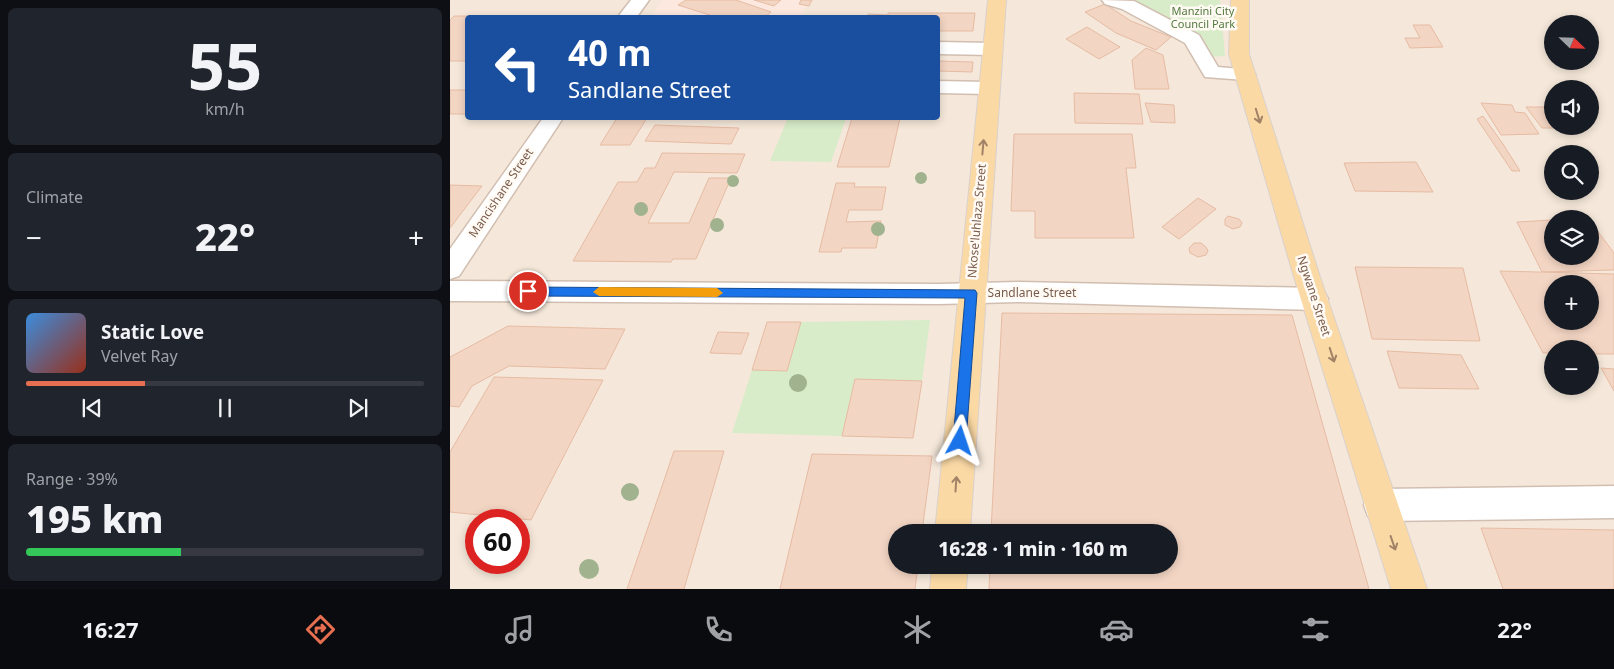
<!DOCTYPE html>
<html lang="en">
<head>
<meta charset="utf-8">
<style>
  :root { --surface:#171b24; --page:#20242c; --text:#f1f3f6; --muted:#9ea1a6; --line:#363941; --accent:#e76f51 }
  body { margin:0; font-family:"Noto Sans",sans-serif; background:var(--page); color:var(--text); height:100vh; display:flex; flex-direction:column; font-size:19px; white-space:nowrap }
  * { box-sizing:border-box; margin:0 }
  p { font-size:16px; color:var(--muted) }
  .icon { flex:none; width:28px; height:28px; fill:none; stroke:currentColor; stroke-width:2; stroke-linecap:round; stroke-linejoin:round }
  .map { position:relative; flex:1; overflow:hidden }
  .sheet { display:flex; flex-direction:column; gap:8px; padding:8px; background:#0d0f14; width:450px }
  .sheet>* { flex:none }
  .hud { position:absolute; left:15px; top:15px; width:475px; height:105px; border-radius:5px; box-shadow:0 2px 8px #0003; background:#1a4fa0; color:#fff; overflow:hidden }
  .needle { width:32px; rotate:113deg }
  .buttons { position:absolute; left:1094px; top:15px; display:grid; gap:10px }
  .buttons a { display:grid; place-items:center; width:55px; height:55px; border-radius:50%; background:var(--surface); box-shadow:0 2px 8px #0003; font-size:25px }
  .speed { position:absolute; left:15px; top:509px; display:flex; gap:10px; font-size:25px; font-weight:700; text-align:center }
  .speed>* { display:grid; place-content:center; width:65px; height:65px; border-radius:50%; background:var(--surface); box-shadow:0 2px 8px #0003; line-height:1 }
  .speed .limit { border:8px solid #d22; background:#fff; color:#111 }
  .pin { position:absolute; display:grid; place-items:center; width:42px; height:42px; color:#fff; margin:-21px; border:2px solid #fff; border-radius:50%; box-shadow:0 1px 5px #0007 }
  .me { position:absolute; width:55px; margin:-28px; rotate:5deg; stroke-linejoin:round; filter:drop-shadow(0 0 4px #0008) }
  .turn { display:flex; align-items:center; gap:18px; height:105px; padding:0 20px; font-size:22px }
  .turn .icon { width:65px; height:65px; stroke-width:2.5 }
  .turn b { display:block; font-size:35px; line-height:42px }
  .big { font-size:38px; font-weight:800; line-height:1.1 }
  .sheet .widget { flex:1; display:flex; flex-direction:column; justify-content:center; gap:8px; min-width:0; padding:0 18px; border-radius:8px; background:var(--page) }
  .sheet .dial { align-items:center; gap:0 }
  .dial b { font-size:65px; line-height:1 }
  .song { display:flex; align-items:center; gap:15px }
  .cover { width:60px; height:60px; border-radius:8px; background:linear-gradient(135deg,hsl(210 70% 55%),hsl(10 70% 35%)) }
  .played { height:5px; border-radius:2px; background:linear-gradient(90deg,var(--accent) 30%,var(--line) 30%) }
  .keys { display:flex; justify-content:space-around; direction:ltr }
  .heat { display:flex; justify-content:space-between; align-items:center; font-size:28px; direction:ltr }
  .charge { height:8px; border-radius:4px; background:linear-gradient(90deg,#34c759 39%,var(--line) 0) }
  .trip { position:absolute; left:438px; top:524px; width:290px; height:50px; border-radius:25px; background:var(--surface); box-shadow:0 2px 8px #0003; font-weight:800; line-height:50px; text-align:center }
  .tab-bar { display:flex; height:80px; justify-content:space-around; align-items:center; background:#090b0e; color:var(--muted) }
  .tab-bar .icon { width:35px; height:35px }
  .tab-bar .active { color:var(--accent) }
  .tab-bar b { font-size:22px; color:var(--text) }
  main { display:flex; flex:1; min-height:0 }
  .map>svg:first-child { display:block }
</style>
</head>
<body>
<main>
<section class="sheet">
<div class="widget dial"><b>55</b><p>km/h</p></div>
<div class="widget"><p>Climate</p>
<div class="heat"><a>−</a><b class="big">22°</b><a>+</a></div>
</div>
<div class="widget">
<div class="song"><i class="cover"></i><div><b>Static Love</b><p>Velvet Ray</p></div></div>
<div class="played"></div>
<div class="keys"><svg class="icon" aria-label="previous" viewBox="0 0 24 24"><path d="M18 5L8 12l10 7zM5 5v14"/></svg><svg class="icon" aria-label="pause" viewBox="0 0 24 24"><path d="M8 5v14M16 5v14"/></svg><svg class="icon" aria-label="next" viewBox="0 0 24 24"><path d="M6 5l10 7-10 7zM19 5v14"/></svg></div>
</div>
<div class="widget"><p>Range · 39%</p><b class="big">195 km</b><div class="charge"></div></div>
</section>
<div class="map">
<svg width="1164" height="589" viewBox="0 0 1164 589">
  <rect width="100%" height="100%" fill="#fdf6ec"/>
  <path fill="#f5e8da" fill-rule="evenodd" d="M0,0h1164v589h-1164zM18,18h470v100h-470zM1102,24h38v37h-38zM1102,89h38v37h-38zM1102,154h38v37h-38zM1102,219h38v37h-38zM1102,284h38v37h-38zM1102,349h38v37h-38zM26,520h43v42h-43zM446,532h273v33h-273z"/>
  <polygon fill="#fde8e0" points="212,0 359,0 351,17 200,18"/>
  <g fill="#d8ecc9">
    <polygon points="678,0 770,0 775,56 759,57 740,28"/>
    <polygon points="338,118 396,118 381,162 320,161"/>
    <polygon points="480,320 472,381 405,379 392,436 282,433 302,370 337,370 351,322"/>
  </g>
  <g fill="#f3d5c3" stroke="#e6bba3" fill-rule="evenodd">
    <polygon points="236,0 286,0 321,12 314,18 269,18 228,5"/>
    <polygon points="304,0 331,0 324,6"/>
    <polygon points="351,0 362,0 359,6 349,4"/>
    <polygon points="655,4 681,21 721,37 706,50 666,33 635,12"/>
    <polygon points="438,13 525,13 523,31 488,31 488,18 417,18 418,14 438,15"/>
    <polygon points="4,16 140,17 18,18 18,61 0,61 0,20"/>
    <polygon points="963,25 980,25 993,47 960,48 955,38 970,38"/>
    <polygon points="637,27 670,47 649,59 616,39"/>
    <polygon points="696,48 713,55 719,89 685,89 682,60"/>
    <polygon points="488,61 523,62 522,72 488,71"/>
    <rect x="0" y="90" width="18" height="24"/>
    <polygon points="624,93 689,94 693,124 625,123"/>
    <polygon points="695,103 724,105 725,123 701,122"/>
    <polygon points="1031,103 1062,105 1065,112 1075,113 1089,134 1051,135"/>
    <polygon points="1076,107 1102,107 1102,126 1120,126 1122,128 1092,128"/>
    <polygon points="1033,116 1053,144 1070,171 1062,171 1027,119"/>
    <polygon points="167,118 197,118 180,145 150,145"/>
    <polygon points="402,118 450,118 439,167 387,167"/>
    <polygon points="205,125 289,128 281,144 195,141"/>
    <polygon points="564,134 682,134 686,168 676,168 684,238 585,238 585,211 561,211"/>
    <polygon points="212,153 295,154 287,173 224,172 198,223 239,223 259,178 281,178 246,259 223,259 221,262 123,261 168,182 187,182 195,168 205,168"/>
    <polygon points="966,162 983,192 905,191 894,163"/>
    <polygon points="386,183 405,183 404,187 436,187 432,210 399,210 396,222 431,221 426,248 392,248 391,252 369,252"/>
    <polygon points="0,185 32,186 0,228"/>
    <polygon points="748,198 766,209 729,239 712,227"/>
    <polygon points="778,216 789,219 792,223 790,227 783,229 775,225 775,219"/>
    <polygon points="1102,220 1102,256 1140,256 1140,221 1164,253 1164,270 1092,272 1067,222"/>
    <polygon points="744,243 751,243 756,247 758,251 756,255 748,257 740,253 739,248"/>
    <polygon points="905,267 1013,268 1030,341 922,339"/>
    <path d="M1050,271l114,3v80h-24v-5h-38v4h-9zM1102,284h38v37h-38z"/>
    <polygon points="552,313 842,315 919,589 539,589 540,565 719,565 719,532 541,532"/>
    <polygon points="317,322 351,322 337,371 302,370"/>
    <polygon points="58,326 175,329 155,369 59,366 22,386 9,407 0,406 0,357"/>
    <polygon points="268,332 299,333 291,354 260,353"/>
    <polygon points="937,351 1011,355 1029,389 949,388"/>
    <polygon points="1151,368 1164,369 1164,391"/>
    <polygon points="44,377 153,380 81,520 0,512 0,452"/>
    <polygon points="405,379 472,381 463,438 392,436"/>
    <polygon points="224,451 274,451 234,589 177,589"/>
    <polygon points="362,454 482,456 472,532 446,532 446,565 468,565 465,589 330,589"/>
    <polygon points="1031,528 1164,530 1164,589 1053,589"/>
  </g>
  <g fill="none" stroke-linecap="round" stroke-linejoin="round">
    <g stroke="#d1beb0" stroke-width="3">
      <g id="minor">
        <polygon points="181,0 199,0 186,18 167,18"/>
        <polygon points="652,0 684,1 749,35 768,67 802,70 805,74 802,78 795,80 755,77 735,43 672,9 655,4"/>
        <polygon points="488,42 542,43 549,45 551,49 549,53 542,55 488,54"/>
        <polygon points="488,81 538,82 545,84 548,88 545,92 538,94 488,93"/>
        <polygon points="93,118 113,118 9,276 0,279 0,249"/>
        <polygon points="0,281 489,284 569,282 865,288 874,292 878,299 874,306 865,310 569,302 489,304 0,301"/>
        <polygon points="1164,486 1164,518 930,521 918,516 914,505 918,494 930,489"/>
      </g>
    </g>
    <g stroke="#dad1cd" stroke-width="2">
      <g id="major">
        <polygon points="538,0 556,0 520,532 485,532"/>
        <polygon points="781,0 799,0 799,54 870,277 977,589 941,589 844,277 779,54"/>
        <polygon points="482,565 518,565 516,589 480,589"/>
      </g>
    </g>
    <use href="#minor" fill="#fff" fill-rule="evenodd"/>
    <use href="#major" fill="#fbd9a5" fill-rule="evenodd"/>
  </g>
  <g fill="#a0b28e">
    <circle cx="471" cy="178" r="6"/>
    <circle cx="283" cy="181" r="6"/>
    <circle cx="191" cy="209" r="7"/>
    <circle cx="267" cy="225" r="7"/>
    <circle cx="428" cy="229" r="7"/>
    <circle cx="348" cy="383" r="9"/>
    <circle cx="180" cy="492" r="9"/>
    <circle cx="139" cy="569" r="10"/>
  </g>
  <defs><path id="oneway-shaft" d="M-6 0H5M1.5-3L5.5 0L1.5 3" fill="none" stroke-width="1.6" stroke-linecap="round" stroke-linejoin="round" transform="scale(1.25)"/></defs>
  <g stroke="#a18267">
    <use href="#oneway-shaft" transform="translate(808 116) rotate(73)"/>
    <use href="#oneway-shaft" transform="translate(533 147) rotate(-85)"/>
    <use href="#oneway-shaft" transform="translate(882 355) rotate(72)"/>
    <use href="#oneway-shaft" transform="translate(506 484) rotate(-86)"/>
    <use href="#oneway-shaft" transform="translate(943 543) rotate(71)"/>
  </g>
  <polygon fill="#1a73e8" stroke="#114b97" points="78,287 525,290 527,293 516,441 514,445 510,447 505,445 503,441 515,298 78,296 72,291"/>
  <polygon fill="#f59e0b" points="149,287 267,288 273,293 267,297 149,296 143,292"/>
  <g text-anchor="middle" stroke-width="5" stroke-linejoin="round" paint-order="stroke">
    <g font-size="11" fill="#537a41" stroke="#fffaf3">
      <text x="753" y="15">Manzini City<tspan x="753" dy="13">Council Park</tspan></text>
    </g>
    <g font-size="12" fill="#7a5c4d" stroke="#fffaf3">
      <text transform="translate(51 193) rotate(-56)" y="4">Mancishane Street</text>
      <text transform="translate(527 221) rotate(-85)" y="4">Nkose'luhlaza Street</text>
      <text x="582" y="297">Sandlane Street</text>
      <text transform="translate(864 296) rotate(72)" y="4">Ngwane Street</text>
    </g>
  </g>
</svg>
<div class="buttons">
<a><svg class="needle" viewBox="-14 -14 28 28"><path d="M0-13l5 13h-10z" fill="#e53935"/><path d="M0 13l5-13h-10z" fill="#9ea1a6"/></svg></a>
<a><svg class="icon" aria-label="sound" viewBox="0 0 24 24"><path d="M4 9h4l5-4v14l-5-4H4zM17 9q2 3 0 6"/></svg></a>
<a><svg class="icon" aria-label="search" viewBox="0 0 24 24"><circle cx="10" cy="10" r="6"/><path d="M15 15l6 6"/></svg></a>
<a><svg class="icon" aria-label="layers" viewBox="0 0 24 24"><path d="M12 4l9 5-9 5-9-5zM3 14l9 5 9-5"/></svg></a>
<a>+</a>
<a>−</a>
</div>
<div class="speed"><div class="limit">60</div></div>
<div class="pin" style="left:78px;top:291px;background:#d93025"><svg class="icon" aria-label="arrive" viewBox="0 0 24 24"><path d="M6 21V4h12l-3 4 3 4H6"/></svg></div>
<svg class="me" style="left:510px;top:441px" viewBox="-20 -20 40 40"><path d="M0-17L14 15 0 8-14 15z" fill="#1a73e8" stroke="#fff" stroke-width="4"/></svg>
<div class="trip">16:28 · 1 min · 160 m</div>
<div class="hud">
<div class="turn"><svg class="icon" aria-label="left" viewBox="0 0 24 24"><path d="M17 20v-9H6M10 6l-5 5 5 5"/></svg><div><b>40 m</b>Sandlane Street</div></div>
</div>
</div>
</main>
<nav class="tab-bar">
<b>16:27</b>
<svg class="icon active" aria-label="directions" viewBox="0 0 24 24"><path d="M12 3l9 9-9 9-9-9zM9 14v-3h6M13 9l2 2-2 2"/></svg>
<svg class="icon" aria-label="music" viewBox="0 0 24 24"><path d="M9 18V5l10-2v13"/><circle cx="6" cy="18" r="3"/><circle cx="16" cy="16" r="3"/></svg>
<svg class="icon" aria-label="phone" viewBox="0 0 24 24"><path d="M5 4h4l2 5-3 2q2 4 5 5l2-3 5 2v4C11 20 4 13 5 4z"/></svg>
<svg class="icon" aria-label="climate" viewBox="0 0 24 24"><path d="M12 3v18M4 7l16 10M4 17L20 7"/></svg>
<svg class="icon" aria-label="car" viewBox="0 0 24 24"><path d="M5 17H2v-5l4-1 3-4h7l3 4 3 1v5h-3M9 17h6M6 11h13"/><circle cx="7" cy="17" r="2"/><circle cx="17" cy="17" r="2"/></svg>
<svg class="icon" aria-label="filters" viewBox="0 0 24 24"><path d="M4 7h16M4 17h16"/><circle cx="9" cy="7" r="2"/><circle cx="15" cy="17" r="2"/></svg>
<b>22°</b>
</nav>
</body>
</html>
